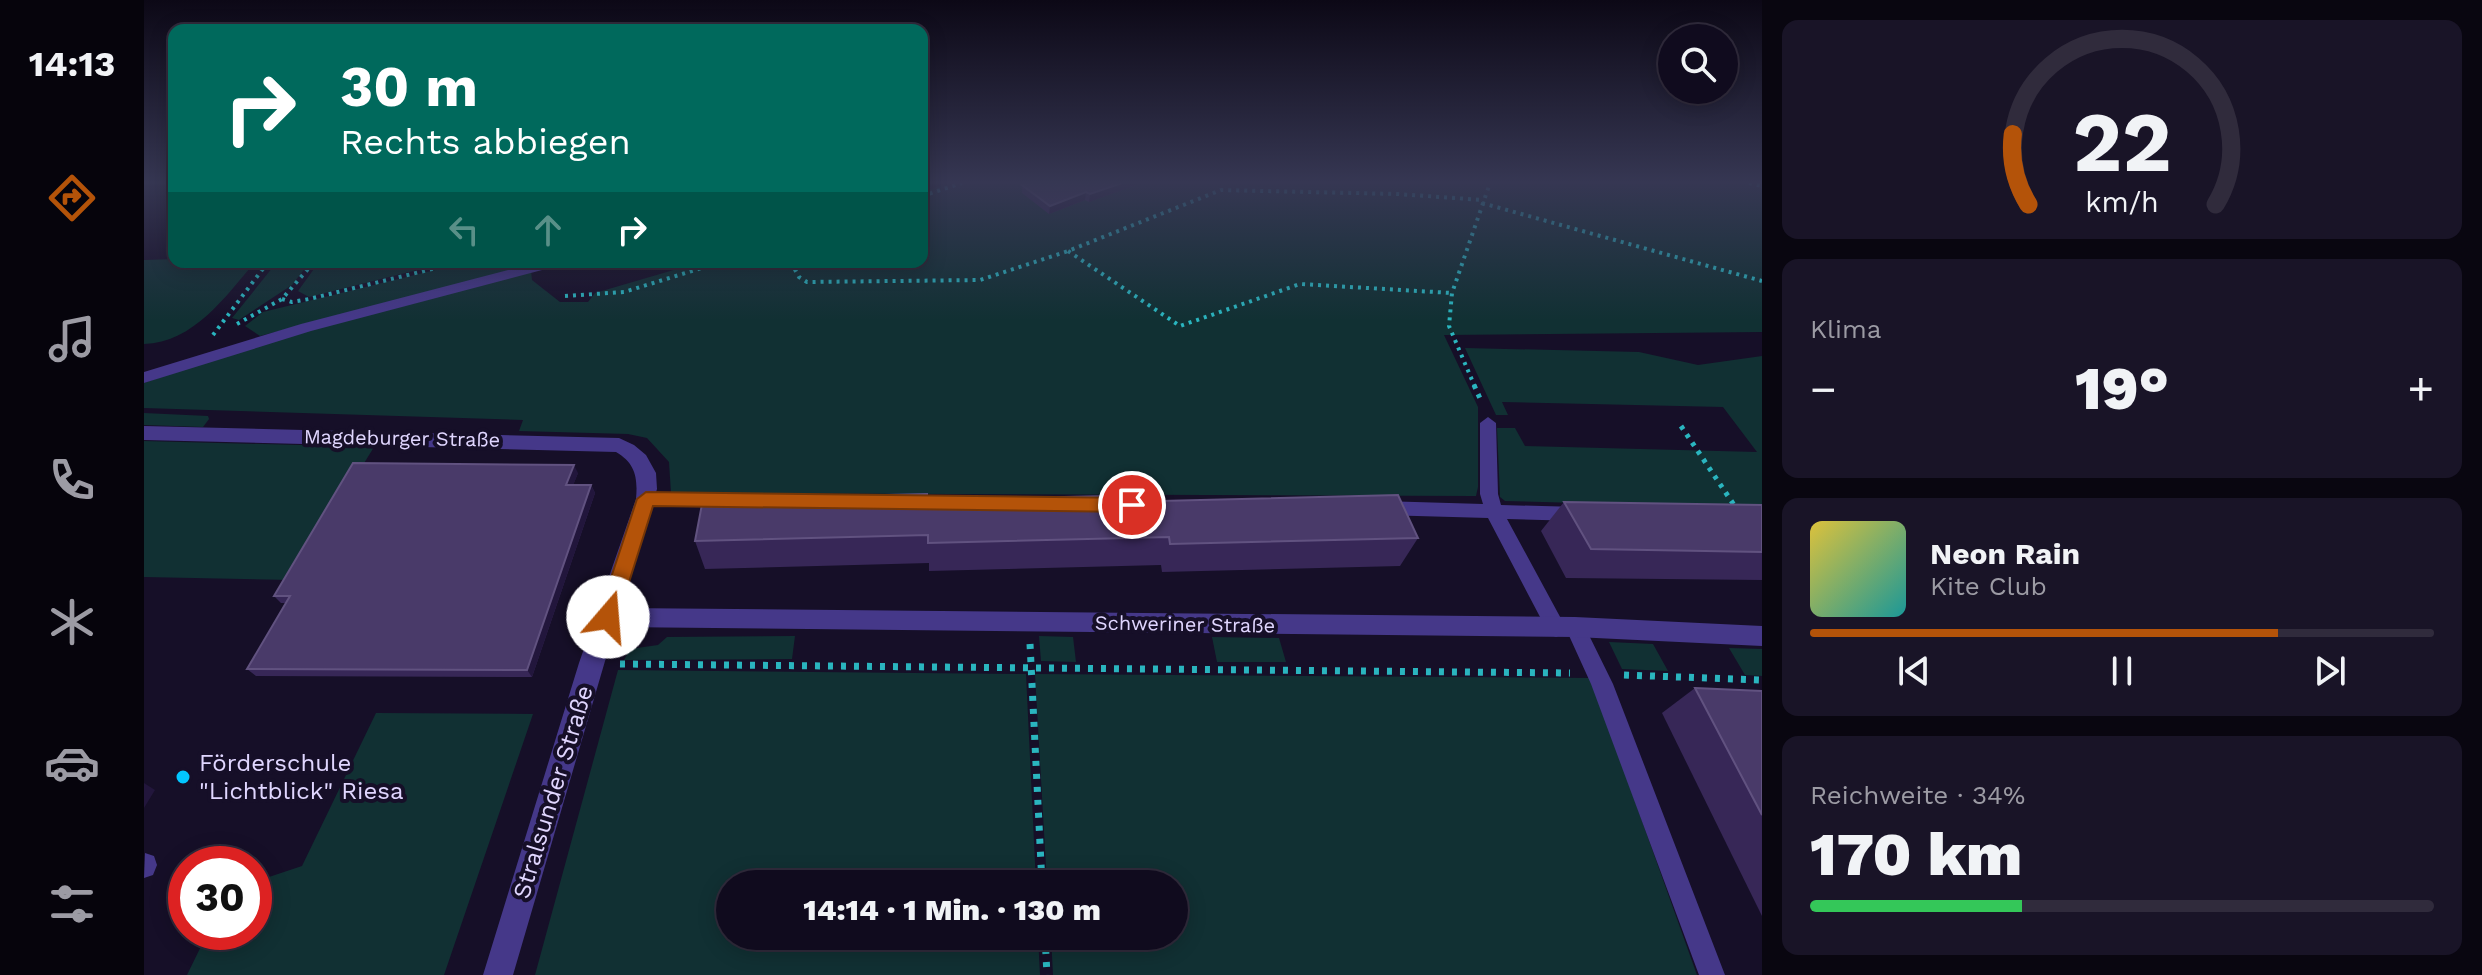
<!DOCTYPE html>
<html lang="de">
<head>
<meta charset="utf-8">
<style>
  :root { --surface:#100b1e; --page:#191427; --text:#f1f3f6; --muted:#9c9ba4; --line:#302b3c; --accent:#b45309 }
  body { margin:0; font-family:"Work Sans",sans-serif; background:var(--page); color:var(--text); height:100vh; display:flex; flex-direction:column; font-size:30px; white-space:nowrap }
  * { box-sizing:border-box; margin:0 }
  p { font-size:26px; color:var(--muted) }
  .icon { flex:none; width:44px; height:44px; fill:none; stroke:currentColor; stroke-width:2; stroke-linecap:round; stroke-linejoin:round }
  .map { position:relative; flex:1; overflow:hidden }
  .details { display:flex; flex-direction:column; gap:20px; padding:20px; background:#090610; width:720px }
  .details>* { flex:none }
  .hud { position:absolute; left:24px; top:24px; width:760px; height:244px; border-radius:16px; box-shadow:0 4px 20px #0003,0 0 0 2px var(--line); background:#00695c; color:#fff; overflow:hidden }
  .fabs { position:absolute; left:1514px; top:24px; display:grid; gap:16px }
  .fabs a { display:grid; place-items:center; width:80px; height:80px; border-radius:50%; background:var(--surface); box-shadow:0 4px 20px #0003,0 0 0 2px var(--line); font-size:40px }
  .speed { position:absolute; left:24px; top:846px; display:flex; gap:16px; font-size:40px; font-weight:700; text-align:center }
  .speed>* { display:grid; place-content:center; width:104px; height:104px; border-radius:50%; background:var(--surface); box-shadow:0 4px 20px #0003,0 0 0 2px var(--line); line-height:1 }
  .speed .limit { border:12px solid #d22; background:#fff; color:#111 }
  .pin { position:absolute; display:grid; place-items:center; width:68px; height:68px; color:#fff; margin:-34px; border:4px solid #fff; border-radius:50%; box-shadow:0 2px 8px #0007 }
  .me { position:absolute; width:88px; margin:-44px; rotate:18deg; stroke-linejoin:round; filter:drop-shadow(0 0 6px #0008) }
  .turn { display:flex; align-items:center; gap:28px; height:168px; padding:0 40px; font-size:36px }
  .turn .icon { width:104px; height:104px; stroke-width:2.5 }
  .turn b { display:block; font-size:56px; line-height:68px }
  .lanes { display:flex; align-items:center; height:76px; padding:0 40px; background:#0003; justify-content:center; gap:40px; direction:ltr }
  .lanes .off { opacity:.35 }
  .big { font-size:60px; font-weight:800; line-height:1.1 }
  .details .widget { flex:1; display:flex; flex-direction:column; justify-content:center; gap:12px; min-width:0; padding:0 28px; border-radius:16px; background:var(--page) }
  .details .dial { align-items:center; gap:0 }
  .dial svg { height:208px; overflow:visible; fill:none; stroke:var(--line); stroke-width:7; stroke-linecap:round; text-anchor:middle }
  .dial text { fill:var(--text); stroke:none }
  .song { display:flex; align-items:center; gap:24px }
  .cover { width:96px; height:96px; border-radius:12px; background:linear-gradient(135deg,hsl(50 70% 55%),hsl(180 70% 35%)) }
  .played { height:8px; border-radius:4px; background:linear-gradient(90deg,var(--accent) 75%,var(--line) 75%) }
  .keys { display:flex; justify-content:space-around; direction:ltr }
  .heat { display:flex; justify-content:space-between; align-items:center; font-size:44px; direction:ltr }
  .charge { height:12px; border-radius:6px; background:linear-gradient(90deg,#34c759 34%,var(--line) 0) }
  .trip { position:absolute; left:572px; top:870px; width:472px; height:80px; border-radius:40px; background:var(--surface); box-shadow:0 4px 20px #0003,0 0 0 2px var(--line); font-weight:800; line-height:80px; text-align:center }
  main { display:flex; flex:1; min-height:0 }
  .tabs { display:flex; flex-direction:column; width:144px; justify-content:space-around; align-items:center; background:#06040c; color:var(--muted) }
  .tabs .icon { width:56px; height:56px }
  .tabs .current { color:var(--accent) }
  .tabs b { font-size:36px; color:var(--text) }
  .map>svg:first-child { display:block }
</style>
</head>
<body>
<main>
<nav class="tabs">
<b>14:13</b>
<svg class="icon current" aria-label="directions" viewBox="0 0 24 24"><path d="M12 3l9 9-9 9-9-9zM9 14v-3h6M13 9l2 2-2 2"/></svg>
<svg class="icon" aria-label="music" viewBox="0 0 24 24"><path d="M9 18V5l10-2v13"/><circle cx="6" cy="18" r="3"/><circle cx="16" cy="16" r="3"/></svg>
<svg class="icon" aria-label="phone" viewBox="0 0 24 24"><path d="M5 4h4l2 5-3 2q2 4 5 5l2-3 5 2v4C11 20 4 13 5 4z"/></svg>
<svg class="icon" aria-label="climate" viewBox="0 0 24 24"><path d="M12 3v18M4 7l16 10M4 17L20 7"/></svg>
<svg class="icon" aria-label="car" viewBox="0 0 24 24"><path d="M5 17H2v-5l4-1 3-4h7l3 4 3 1v5h-3M9 17h6M6 11h13"/><circle cx="7" cy="17" r="2"/><circle cx="17" cy="17" r="2"/></svg>
<svg class="icon" aria-label="filters" viewBox="0 0 24 24"><path d="M4 7h16M4 17h16"/><circle cx="9" cy="7" r="2"/><circle cx="15" cy="17" r="2"/></svg>
</nav>
<div class="map">
<svg width="1618" height="975" viewBox="0 0 1618 975">
  <rect width="100%" height="100%" fill="#160f28"/>
  <g fill="#113033">
    <polygon points="804,183 1618,183 1618,332 1300,335 1334,407 1334,487 1332,496 527,493 525,462 503,438 484,434 375,431 379,420 0,408 0,383 118,342 387,271 388,280 416,302 444,302 451,293 557,262 778,262 778,192"/>
    <path d="M30,259v3h81c-29,34 -62,81 -111,82v-84z"/>
    <polygon points="133,262 166,262 148,285 95,320 88,318"/>
    <polygon points="175,262 202,262 216,267 242,262 305,262 165,297 154,291"/>
    <polygon points="324,262 401,262 116,336 101,326 119,312"/>
    <polygon points="1321,348 1495,352 1554,365 1618,356 1618,508 1361,501 1356,497 1353,428 1371,428 1381,446 1613,452 1579,407 1358,402 1364,415 1352,415"/>
    <polygon points="0,413 64,416 65,419 59,427 0,425"/>
    <polygon points="0,441 230,447 148,580 0,577"/>
    <polygon points="651,636 648,659 480,660 486,649 514,645 523,637"/>
    <polygon points="895,636 929,637 932,662 897,661"/>
    <polygon points="1068,637 1135,638 1142,662 1073,662"/>
    <polygon points="1465,642 1509,644 1524,671 1478,669"/>
    <polygon points="1585,648 1618,649 1618,676 1601,675"/>
    <polygon points="474,670 882,674 892,884 586,884 586,936 894,936 896,975 391,975"/>
    <polygon points="891,674 1447,678 1553,975 909,975 907,936 1030,936 1030,884 903,884"/>
    <polygon points="232,713 389,714 300,975 43,975 64,932 110,932 110,882 158,866"/>
  </g>
  <g fill="none" stroke-linecap="round" stroke-linejoin="round">
    <g stroke="#2ab5bf" stroke-width="4" stroke-dasharray="3 5" stroke-linecap="butt">
      <polyline points="1605,183 1618,186"/>
      <polyline points="778,196 818,183"/>
      <polyline points="1338,203 1618,281"/>
      <polyline points="924,251 1036,326 1156,284 1308,293"/>
      <polyline points="647,262 655,277 663,282 836,280 924,251 1077,190 1254,194 1339,200"/>
      <polyline points="421,296 480,292 577,262"/>
      <polyline points="138,299 148,302 165,299 317,262"/>
      <polyline points="93,324 138,299 170,262"/>
      <polyline points="69,335 124,262"/>
      <polyline points="1331,387 1305,326 1308,293 1346,183"/>
    </g>
    <g stroke="#2ab5bf" stroke-width="5" stroke-dasharray="4 6" stroke-linecap="butt">
      <polyline points="1330,385 1338,403"/>
      <polyline points="1537,426 1592,508"/>
    </g>
    <g stroke="#2ab5bf" stroke-width="7" stroke-dasharray="5 8" stroke-linecap="butt">
      <polyline points="886,644 898,884"/>
      <polyline points="476,664 1426,673"/>
      <polyline points="1480,675 1618,680"/>
      <polyline points="901,936 903,975"/>
    </g>
    <g fill="#453889" fill-rule="evenodd">
      <polygon points="395,262 419,262 417,265 167,331 0,383 0,372 157,324"/>
      <polygon points="1344,417 1352,423 1354,494 1357,505 1435,507 1442,509 1444,514 1442,519 1435,521 1363,519 1421,626 1424,621 1431,618 1438,621 1469,684 1581,975 1555,975 1447,684 1422,629 1419,634 1412,637 1405,634 1344,518 1237,515 1231,513 1228,508 1231,503 1237,501 1339,504 1336,494 1336,423"/>
      <polygon points="502,492 584,492 590,494 593,499 590,504 584,506 502,506 496,504 493,499 496,494"/>
      <polygon points="1,853 10,856 13,865 9,875 0,878"/>
    </g>
    <path fill="#453889" fill-rule="evenodd" d="M0,426l475,12 15,7 12,10 10,18 1,16 -36,119 954,9 187,9v20l-187,-9 -960,-10 -102,348h-30l96,-312 57,-164c2,-22 -1,-36 -20,-47l-472,-12z"/>
  </g>
  <g fill="#372757">
    <polygon points="884,183 997,183 945,202 941,200 905,214 878,193 878,185"/>
    <polygon points="434,473 429,485 447,485 451,493 388,677 112,676 103,669 142,603 137,603 130,596"/>
    <polygon points="783,500 1016,501 1274,538 1256,566 1018,572 1017,565 785,571 785,563 561,569 551,541"/>
    <polygon points="1420,502 1618,505 1618,580 1422,578 1397,531"/>
    <polygon points="1551,688 1618,691 1618,916 1518,713"/>
  </g>
  <g fill="#22163c">
    <polygon points="978,183 997,183 945,202 946,194"/>
    <polygon points="942,192 941,200 905,214 906,206"/>
    <polygon points="430,465 434,473 426,493 422,485"/>
    <polygon points="447,485 451,493 388,677 383,670"/>
    <polygon points="0,783 11,790 0,808"/>
  </g>
  <g fill="#493a69" stroke="#615280" stroke-width="2">
    <polygon points="884,183 978,183 946,194 942,192 906,206 878,185"/>
    <polygon points="209,463 430,465 422,485 447,485 383,670 103,669 146,596 130,596"/>
    <polygon points="783,494 783,500 1015,495 1016,501 1254,495 1274,538 1026,544 1025,537 784,543 784,535 551,541 559,499"/>
    <polygon points="1420,502 1618,505 1618,552 1447,549"/>
    <polygon points="1551,688 1618,691 1618,815"/>
  </g>
  <linearGradient id="sky" x2="0" y2="1"><stop stop-color="#0c0816"/><stop offset="0.57" stop-color="#363753"/><stop offset="1" stop-color="#363753" stop-opacity="0"/></linearGradient>
  <rect width="1618" height="320" fill="url(#sky)"/>
  <polygon fill="#b45309" stroke="#753606" stroke-width="2" points="502,492 988,498 997,505 988,512 509,506 474,617 471,623 464,625 457,623 454,617 493,499"/>
  <circle fill="#02c6ff" stroke="#160f28" stroke-width="3" cx="39" cy="777" r="8"/>
  <g text-anchor="middle" stroke-width="8" stroke-linejoin="round" paint-order="stroke">
    <g font-size="20" fill="#e0d6ff" stroke="#160f28">
      <text transform="translate(258 438) rotate(1)" y="7">Magdeburger Straße</text>
      <text transform="translate(1041 624) rotate(1)" y="7">Schweriner Straße</text>
    </g>
    <g font-size="24" fill="#e0d6ff" stroke="#160f28" text-anchor="start">
      <text x="55" y="771">Förderschule<tspan x="55" dy="28">"Lichtblick" Riesa</tspan></text>
    </g>
    <g font-size="24" fill="#e0d6ff" stroke="#160f28">
      <text transform="translate(409 792) rotate(-73)" y="8">Stralsunder Straße</text>
    </g>
  </g>
</svg>
<div class="fabs">
<a><svg class="icon" aria-label="search" viewBox="0 0 24 24"><circle cx="10" cy="10" r="6"/><path d="M15 15l6 6"/></svg></a>
</div>
<div class="speed"><div class="limit">30</div></div>
<div class="pin" style="left:988px;top:505px;background:#d93025"><svg class="icon" aria-label="arrive" viewBox="0 0 24 24"><path d="M6 21V4h12l-3 4 3 4H6"/></svg></div>
<svg class="me" style="left:464px;top:617px" viewBox="-20 -20 40 40"><circle r="19" fill="#fff"/><path d="M0-13L10 11 0 6-10 11z" fill="#b45309"/></svg>
<div class="trip">14:14 · 1 Min. · 130 m</div>
<div class="hud">
<div class="turn"><svg class="icon" aria-label="right" viewBox="0 0 24 24"><path d="M7 20v-9h11M14 6l5 5-5 5"/></svg><div><b>30 m</b>Rechts abbiegen</div></div>
<div class="lanes"><svg class="icon off" aria-label="left" viewBox="0 0 24 24"><path d="M17 20v-9H6M10 6l-5 5 5 5"/></svg><svg class="icon off" aria-label="ahead" viewBox="0 0 24 24"><path d="M12 20V5M6 11l6-6 6 6"/></svg><svg class="icon" aria-label="right" viewBox="0 0 24 24"><path d="M7 20v-9h11M14 6l5 5-5 5"/></svg></div>
</div>
</div>
<section class="details">
<div class="widget dial"><svg viewBox="0 0 100 80">
<path d="M14 69A42 42 0 1 1 86 69"/>
<path d="M14 69A42 42 0 0 1 8 42" stroke="#b45309"/>
<text x="50" y="56" font-size="32" font-weight="700">22</text>
<text x="50" y="72" font-size="11">km/h</text>
</svg></div>
<div class="widget"><p>Klima</p>
<div class="heat"><a>−</a><b class="big">19°</b><a>+</a></div>
</div>
<div class="widget">
<div class="song"><i class="cover"></i><div><b>Neon Rain</b><p>Kite Club</p></div></div>
<div class="played"></div>
<div class="keys"><svg class="icon" aria-label="previous" viewBox="0 0 24 24"><path d="M18 5L8 12l10 7zM5 5v14"/></svg><svg class="icon" aria-label="pause" viewBox="0 0 24 24"><path d="M8 5v14M16 5v14"/></svg><svg class="icon" aria-label="next" viewBox="0 0 24 24"><path d="M6 5l10 7-10 7zM19 5v14"/></svg></div>
</div>
<div class="widget"><p>Reichweite · 34%</p><b class="big">170 km</b><div class="charge"></div></div>
</section>
</main>
</body>
</html>
